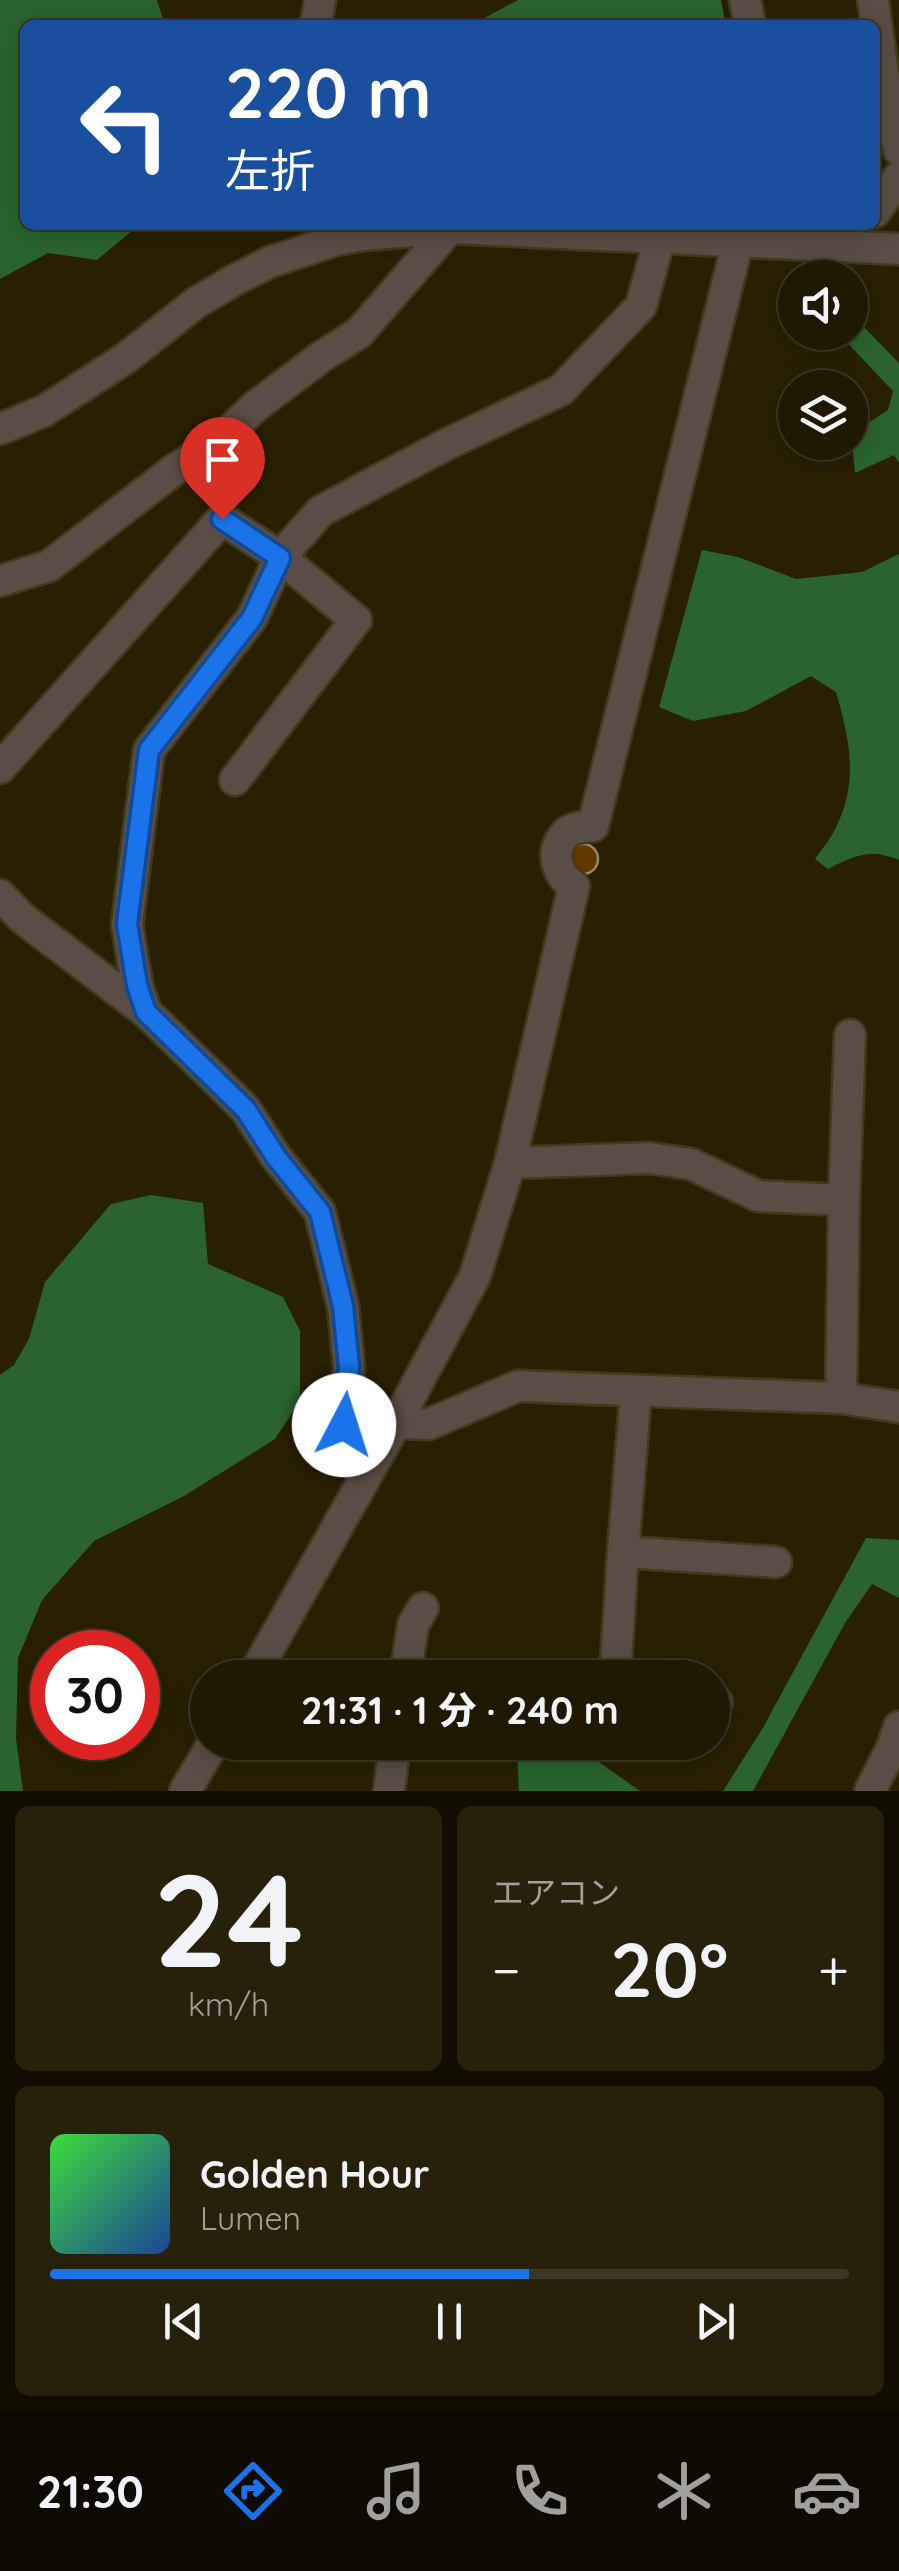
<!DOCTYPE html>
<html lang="ja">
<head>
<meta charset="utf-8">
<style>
  :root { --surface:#1f1802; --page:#27210c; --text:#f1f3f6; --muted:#a1a099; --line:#3c3724; --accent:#1a73e8 }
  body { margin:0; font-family:Quicksand,"Noto Sans JP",sans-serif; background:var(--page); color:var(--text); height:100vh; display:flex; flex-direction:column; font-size:38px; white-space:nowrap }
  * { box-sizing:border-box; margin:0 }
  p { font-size:32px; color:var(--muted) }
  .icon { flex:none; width:55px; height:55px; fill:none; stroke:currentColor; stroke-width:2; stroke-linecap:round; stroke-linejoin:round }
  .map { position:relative; height:1791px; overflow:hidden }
  .side { display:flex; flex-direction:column; gap:15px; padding:15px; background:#110d01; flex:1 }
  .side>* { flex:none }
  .guide { position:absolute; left:20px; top:20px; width:860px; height:210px; border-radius:15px; box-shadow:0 5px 25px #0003,0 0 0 2px var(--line); background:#1a4fa0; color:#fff; overflow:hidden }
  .fabs { position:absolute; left:778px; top:260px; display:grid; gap:20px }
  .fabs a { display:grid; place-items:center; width:90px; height:90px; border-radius:50%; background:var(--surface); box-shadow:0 5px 25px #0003,0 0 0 2px var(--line); font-size:50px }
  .speed { position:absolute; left:30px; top:1630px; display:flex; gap:20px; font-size:50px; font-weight:700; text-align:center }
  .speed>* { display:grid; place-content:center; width:130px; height:130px; border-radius:50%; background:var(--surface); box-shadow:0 5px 25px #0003,0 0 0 2px var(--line); line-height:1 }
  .speed .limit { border:15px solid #d22; background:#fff; color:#111 }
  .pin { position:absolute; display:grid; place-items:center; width:85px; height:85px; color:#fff; margin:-102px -42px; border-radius:50% 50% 50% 0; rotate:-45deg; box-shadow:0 0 10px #0007 }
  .pin .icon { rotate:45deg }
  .me { position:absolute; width:110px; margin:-55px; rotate:5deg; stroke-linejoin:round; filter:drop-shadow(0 0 8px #0008) }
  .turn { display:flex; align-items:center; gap:35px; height:210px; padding:0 40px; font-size:45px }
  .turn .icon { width:130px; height:130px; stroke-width:2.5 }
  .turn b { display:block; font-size:70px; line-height:85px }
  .big { font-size:75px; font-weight:800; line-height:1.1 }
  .side .tile { flex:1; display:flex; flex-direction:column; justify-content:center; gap:15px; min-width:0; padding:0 35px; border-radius:15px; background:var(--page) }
  .side .dial { align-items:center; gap:0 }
  .dial b { font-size:130px; line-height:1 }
  .song { display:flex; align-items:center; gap:30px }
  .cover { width:120px; height:120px; border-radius:15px; background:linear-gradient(135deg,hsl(120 70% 55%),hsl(220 70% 35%)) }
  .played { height:10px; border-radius:5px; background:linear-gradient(90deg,var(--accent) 60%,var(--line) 60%) }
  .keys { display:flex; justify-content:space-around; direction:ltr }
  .heat { display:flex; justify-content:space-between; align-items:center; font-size:55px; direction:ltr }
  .side .tiles { flex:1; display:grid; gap:15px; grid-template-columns:1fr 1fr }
  .tile:last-child { grid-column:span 2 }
  .trip { position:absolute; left:190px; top:1660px; width:540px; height:100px; border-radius:50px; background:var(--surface); box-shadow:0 5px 25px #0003,0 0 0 2px var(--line); font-weight:800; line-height:100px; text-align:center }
  .tabs { display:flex; height:160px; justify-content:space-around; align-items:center; background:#0c0a01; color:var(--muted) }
  .tabs .icon { width:70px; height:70px }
  .tabs .on { color:var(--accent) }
  .tabs b { font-size:45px; color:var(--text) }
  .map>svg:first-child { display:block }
</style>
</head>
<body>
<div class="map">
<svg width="899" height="1791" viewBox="0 0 899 1791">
  <rect width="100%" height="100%" fill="#292002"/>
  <g fill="#2a642c">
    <polygon points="0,0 157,0 165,25 25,25 25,225 139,225 97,260 48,253 0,279"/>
    <polygon points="518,0 721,0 726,25 484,25 486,17"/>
    <polygon points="850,302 852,315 899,363 899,463 894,455 855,473 851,434 888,410 893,391 838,333 850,332"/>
    <path d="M702,550l36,7 58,22 66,-7 37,-18v306c-30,-12 -45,-4 -71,9l-13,-10c8,-11 17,-22 22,-34 22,-45 12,-88 -1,-133l-25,-16 -65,35 -53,10 -34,-14z"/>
    <polygon points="151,1195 203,1203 208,1264 283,1297 300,1331 300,1401 275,1439 184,1496 94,1541 42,1600 18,1658 16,1739 23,1791 0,1791 0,1375 14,1365 29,1339 45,1282 111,1204"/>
    <polygon points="866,1538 899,1540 899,1598 872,1584 845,1623 753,1791 723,1791 761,1731"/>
    <polygon points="517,1753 593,1758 640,1791 519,1791"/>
  </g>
  <circle fill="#603800" stroke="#9c836a" stroke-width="2.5" cx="583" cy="859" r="15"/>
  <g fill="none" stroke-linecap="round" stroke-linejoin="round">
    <g stroke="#423a1d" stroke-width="35">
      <g id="minor">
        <polyline points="745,0 750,25"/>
        <polyline points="873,0 886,95 899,150"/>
        <polyline points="316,25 320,0"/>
        <polyline points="875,212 899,177"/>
        <polyline points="0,429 44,411 126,358 197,302 231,282 270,262 336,240 363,235 450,228 899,249"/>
        <polyline points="0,581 49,566 174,470 222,438 257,405 321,357 359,333 450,228"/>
        <polyline points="0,768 222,519 280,557 356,620 235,780"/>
        <polyline points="0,895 22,918 146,1012 208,1072 246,1110 276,1157 320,1212 343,1306 349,1367 343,1425 376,1458"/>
        <polyline points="146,1012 137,985 127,925 149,750 252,618 280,557 321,511 445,445 561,390 641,306 660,237"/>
        <polyline points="510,1163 649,1158 691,1164 758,1196 844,1200 841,1398"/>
        <polyline points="844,1200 850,1035"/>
        <polyline points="636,1391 623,1552 776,1562"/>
        <polyline points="396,1423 429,1424 518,1386 841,1398 899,1407"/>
        <path d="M252,1678l144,-255 79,-147 35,-113 64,-277c-16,-10 -24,-32 -11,-49 6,-10 19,-10 30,-11l149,-601"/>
        <polyline points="405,1678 413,1625 423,1608"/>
        <polyline points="615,1678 623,1552"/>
        <polyline points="712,1702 717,1702"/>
        <polyline points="185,1791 214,1742"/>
        <polyline points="389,1791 395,1742"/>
        <polyline points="870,1791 892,1748 899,1727"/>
      </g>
    </g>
    <use href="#minor" stroke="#5a4d45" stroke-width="30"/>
  </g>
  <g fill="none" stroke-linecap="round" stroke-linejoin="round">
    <g stroke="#114b97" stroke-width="25">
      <polyline id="route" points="222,519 280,558 252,618 149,750 127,924 137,985 146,1012 246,1110 276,1157 320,1212 343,1306 349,1367 344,1425"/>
    </g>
    <use href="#route" stroke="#1a73e8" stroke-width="18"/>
  </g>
</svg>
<div class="fabs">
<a><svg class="icon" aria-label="sound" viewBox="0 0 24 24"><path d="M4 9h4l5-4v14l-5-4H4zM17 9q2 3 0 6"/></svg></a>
<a><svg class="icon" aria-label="layers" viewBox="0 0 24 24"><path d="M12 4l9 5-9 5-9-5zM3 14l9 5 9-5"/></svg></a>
</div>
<div class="speed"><div class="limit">30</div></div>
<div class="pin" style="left:222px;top:519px;background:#d93025"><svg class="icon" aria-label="arrive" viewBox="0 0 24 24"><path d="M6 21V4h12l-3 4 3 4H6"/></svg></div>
<svg class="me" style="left:344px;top:1425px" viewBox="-20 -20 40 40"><circle r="19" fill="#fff"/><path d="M0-13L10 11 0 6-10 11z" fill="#1a73e8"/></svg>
<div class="trip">21:31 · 1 分 · 240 m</div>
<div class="guide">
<div class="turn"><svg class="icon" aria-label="left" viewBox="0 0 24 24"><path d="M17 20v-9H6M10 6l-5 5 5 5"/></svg><div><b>220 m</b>左折</div></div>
</div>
</div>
<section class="side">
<div class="tiles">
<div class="tile dial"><b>24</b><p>km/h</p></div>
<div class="tile"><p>エアコン</p>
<div class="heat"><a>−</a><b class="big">20°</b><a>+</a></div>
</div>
<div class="tile">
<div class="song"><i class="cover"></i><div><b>Golden Hour</b><p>Lumen</p></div></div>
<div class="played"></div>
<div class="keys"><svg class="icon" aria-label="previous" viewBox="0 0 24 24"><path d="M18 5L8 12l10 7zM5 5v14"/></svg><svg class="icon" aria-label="pause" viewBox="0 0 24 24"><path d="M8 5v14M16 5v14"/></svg><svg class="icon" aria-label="next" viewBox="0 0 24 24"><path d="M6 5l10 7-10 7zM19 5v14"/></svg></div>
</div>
</div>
</section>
<nav class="tabs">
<b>21:30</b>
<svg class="icon on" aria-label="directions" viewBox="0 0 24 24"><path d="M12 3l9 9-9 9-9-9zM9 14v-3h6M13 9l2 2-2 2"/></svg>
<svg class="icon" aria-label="music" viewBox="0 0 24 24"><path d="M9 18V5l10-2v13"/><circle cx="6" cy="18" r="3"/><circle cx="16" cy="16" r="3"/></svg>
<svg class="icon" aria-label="phone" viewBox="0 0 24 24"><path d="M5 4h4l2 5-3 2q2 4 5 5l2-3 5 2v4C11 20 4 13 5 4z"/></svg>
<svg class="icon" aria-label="climate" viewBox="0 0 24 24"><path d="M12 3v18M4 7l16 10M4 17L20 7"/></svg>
<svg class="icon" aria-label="car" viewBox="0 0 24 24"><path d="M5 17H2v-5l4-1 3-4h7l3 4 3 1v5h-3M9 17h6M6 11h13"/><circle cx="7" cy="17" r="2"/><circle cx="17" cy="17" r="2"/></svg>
</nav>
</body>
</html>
